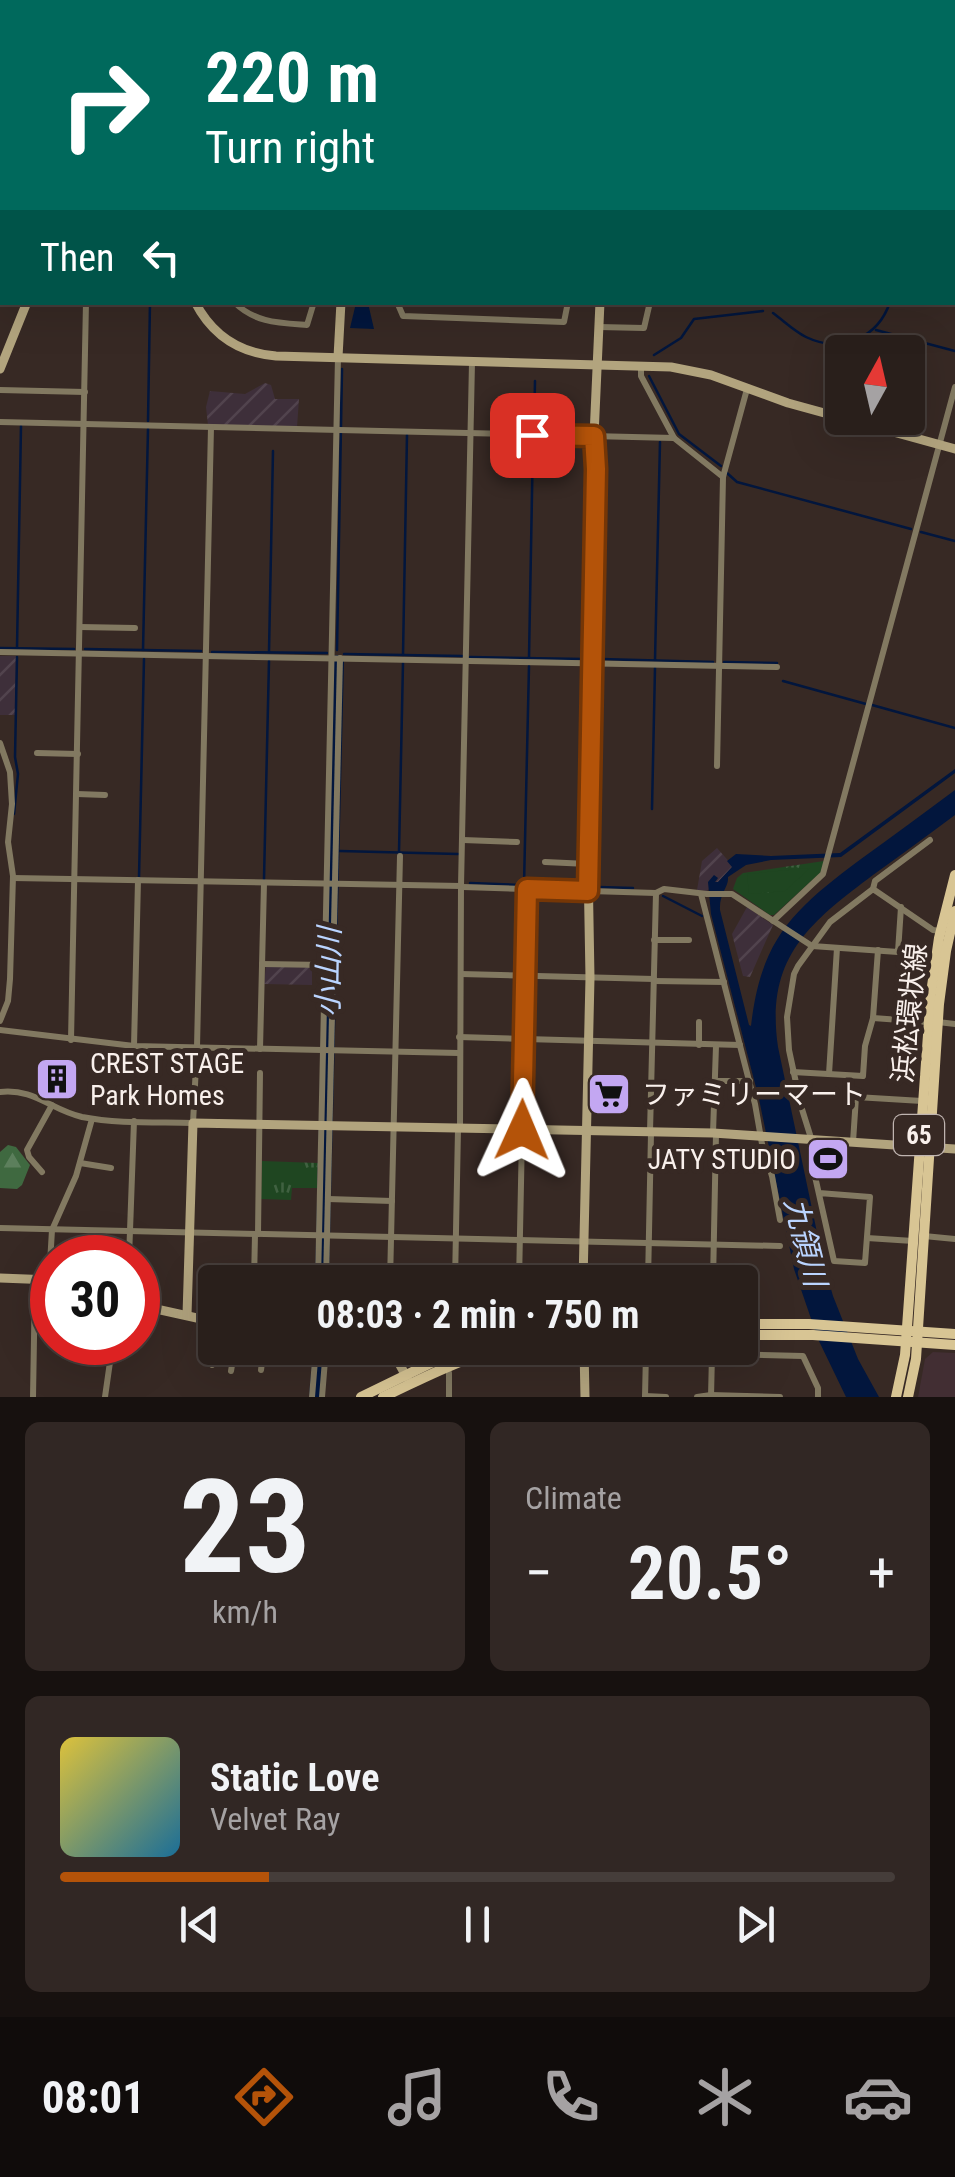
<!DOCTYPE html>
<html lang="en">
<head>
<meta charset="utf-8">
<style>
  :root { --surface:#291f1b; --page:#312724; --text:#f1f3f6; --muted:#a5a2a3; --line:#453d3a; --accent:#b45309 }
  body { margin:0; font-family:"Roboto Condensed","Noto Sans JP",sans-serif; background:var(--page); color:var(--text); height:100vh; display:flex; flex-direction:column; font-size:38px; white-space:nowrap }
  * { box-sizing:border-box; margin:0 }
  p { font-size:32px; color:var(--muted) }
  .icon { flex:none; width:55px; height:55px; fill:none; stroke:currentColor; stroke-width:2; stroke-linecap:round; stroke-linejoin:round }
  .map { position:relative; height:1397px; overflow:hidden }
  .drawer { display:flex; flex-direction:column; gap:25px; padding:25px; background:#17110f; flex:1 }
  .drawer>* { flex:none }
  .banner { position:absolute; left:0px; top:0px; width:955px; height:305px; box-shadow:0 10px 40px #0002,0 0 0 2px var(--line); background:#00695c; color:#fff; overflow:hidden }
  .needle { width:65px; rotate:8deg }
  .fabs { position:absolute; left:825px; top:335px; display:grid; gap:20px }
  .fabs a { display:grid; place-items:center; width:100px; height:100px; border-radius:10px; background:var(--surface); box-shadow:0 10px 40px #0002,0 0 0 2px var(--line); font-size:50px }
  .speed { position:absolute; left:30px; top:1235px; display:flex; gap:20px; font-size:50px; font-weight:700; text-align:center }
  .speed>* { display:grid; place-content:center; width:130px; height:130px; border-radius:50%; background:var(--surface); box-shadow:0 10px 40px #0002,0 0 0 2px var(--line); line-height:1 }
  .speed .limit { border:15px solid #d22; background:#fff; color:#111 }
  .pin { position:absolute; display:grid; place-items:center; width:85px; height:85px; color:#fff; margin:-42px; border-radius:20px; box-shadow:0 5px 15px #0006 }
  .me { position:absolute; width:110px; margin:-55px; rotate:1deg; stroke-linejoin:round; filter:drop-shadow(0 0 8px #0008) }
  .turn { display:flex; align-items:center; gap:35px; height:210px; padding:0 40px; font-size:45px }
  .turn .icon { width:130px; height:130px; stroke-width:2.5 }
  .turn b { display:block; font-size:70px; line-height:85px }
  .then { display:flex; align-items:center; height:95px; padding:0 40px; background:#0003; gap:20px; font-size:38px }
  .big { font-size:75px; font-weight:700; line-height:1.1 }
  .drawer .tile { flex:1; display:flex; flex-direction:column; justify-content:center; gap:15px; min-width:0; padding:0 35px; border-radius:15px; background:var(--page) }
  .drawer .dial { align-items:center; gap:0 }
  .dial b { font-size:130px; line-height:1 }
  .song { display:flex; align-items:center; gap:30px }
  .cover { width:120px; height:120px; border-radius:15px; background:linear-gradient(135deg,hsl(50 70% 55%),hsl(200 70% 35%)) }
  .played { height:10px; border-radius:5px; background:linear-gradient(90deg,var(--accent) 25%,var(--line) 25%) }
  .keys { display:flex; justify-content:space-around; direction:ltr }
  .heat { display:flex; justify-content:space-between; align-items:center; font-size:55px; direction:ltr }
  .drawer .tiles { flex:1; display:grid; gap:25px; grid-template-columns:1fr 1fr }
  .tile:last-child { grid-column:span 2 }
  .trip { position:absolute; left:198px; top:1265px; width:560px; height:100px; border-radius:10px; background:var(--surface); box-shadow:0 10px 40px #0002,0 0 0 2px var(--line); font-weight:700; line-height:100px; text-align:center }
  .dock { display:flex; height:160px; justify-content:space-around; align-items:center; background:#100c0b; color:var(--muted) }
  .dock .icon { width:70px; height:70px }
  .dock .active { color:var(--accent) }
  .dock b { font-size:45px; color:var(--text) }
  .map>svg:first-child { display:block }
</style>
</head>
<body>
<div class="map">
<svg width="955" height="1397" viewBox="0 0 955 1397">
  <defs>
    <pattern id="industrial-furrows" width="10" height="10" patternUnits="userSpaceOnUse" patternTransform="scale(2.5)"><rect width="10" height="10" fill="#3e2f3a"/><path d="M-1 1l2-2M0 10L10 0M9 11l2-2" fill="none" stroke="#51434d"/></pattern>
    <pattern id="grass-tufts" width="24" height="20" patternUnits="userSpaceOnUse" patternTransform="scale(2.5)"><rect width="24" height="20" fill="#1f4621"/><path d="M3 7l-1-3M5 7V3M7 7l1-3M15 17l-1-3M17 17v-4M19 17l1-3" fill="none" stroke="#406141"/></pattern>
    <pattern id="forest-firs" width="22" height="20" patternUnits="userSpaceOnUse" patternTransform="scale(2.5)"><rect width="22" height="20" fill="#3f6940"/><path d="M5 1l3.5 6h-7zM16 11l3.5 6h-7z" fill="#5c7f5c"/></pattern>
  </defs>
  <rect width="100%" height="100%" fill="#372924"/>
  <polygon fill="#422e33" points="933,1352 955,1353 955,1397 918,1397 925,1359"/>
  <g fill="url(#industrial-furrows)">
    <polygon points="265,383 271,385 275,399 299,399 297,427 208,425 206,407 210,391 245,394"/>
    <polygon points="0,656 16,656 15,715 0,715"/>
    <polygon points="717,848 733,866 717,883 715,882 718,878 707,891 697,890 702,861"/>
    <polygon points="747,907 773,925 750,977 743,976 732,934"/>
    <polygon points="266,966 312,967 312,985 264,984"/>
  </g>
  <g fill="url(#grass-tufts)">
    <polygon points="824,861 821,872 774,915 770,915 733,889 737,878 743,873"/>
    <polygon points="262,1161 318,1163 317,1188 292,1188 291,1200 261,1199"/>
  </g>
  <g fill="url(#forest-firs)">
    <polygon points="887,0 955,0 955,154 952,149 952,2 886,2"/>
    <polygon points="8,1145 16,1147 30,1165 22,1185 17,1189 0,1188 0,1152"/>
  </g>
  <polygon fill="#1f4621" points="810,868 785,891 749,894 747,874"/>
  <g fill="#02163d">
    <polygon points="356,303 368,303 374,329 350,328"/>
    <path d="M955,769v4l-114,84 -70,3 -25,5 -18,12c1,10 -9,16 -8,33l29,115 2,1c10,-88 43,-117 110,-167 32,-23 63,-46 94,-69v25c-27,20 -54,40 -82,60 -64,48 -108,83 -95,172l45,214 10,35 25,63 21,38h-33l-28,-58 -24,-70 -35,-170 -48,-185 -3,-32 6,-7 4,3 -3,4h3l14,-15 -5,-6 9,-7 35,2 69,-3z"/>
  </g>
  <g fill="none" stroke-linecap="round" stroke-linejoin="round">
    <g stroke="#02163d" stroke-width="2.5">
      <polyline points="952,255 955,256"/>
      <path d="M773,313c11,8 21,18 33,24 35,17 72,1 84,-35"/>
      <polyline points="876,330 955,351"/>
      <polyline points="654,355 681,338 694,319 763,311"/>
      <polyline points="649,376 679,434 721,466"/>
      <polyline points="148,421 150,302"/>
      <polyline points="534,433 535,381"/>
      <polyline points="727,473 737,482 911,529"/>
      <polyline points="921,532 955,541"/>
      <polyline points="0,648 74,649"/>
      <polyline points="17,648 21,426"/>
      <polyline points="85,649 201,651"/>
      <polyline points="143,650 148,429"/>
      <polyline points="337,650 342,369"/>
      <polyline points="212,652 327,653"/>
      <polyline points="269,652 273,451"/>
      <polyline points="344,654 462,656"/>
      <polyline points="403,655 407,435"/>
      <polyline points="470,657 583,659"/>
      <polyline points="529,658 533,439"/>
      <polyline points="601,659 713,662"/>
      <polyline points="655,660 660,442"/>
      <polyline points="724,662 777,663"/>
      <polyline points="783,681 866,704"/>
      <polyline points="872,705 955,728"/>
      <polyline points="652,809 655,668"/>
      <polyline points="14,814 18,774 15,757 17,657"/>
      <polyline points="340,851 458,854"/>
      <polyline points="399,852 403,663"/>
      <polyline points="139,877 144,659"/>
      <polyline points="264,879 269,661"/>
      <polyline points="330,880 332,879"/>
      <polyline points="470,883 577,887"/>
      <polyline points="524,885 529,666"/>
      <polyline points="598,887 633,888"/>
      <polyline points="663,896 702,916"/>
    </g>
    <g stroke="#02163d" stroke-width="14">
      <polyline points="322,1282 337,662"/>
      <polyline points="316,1397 320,1348"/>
    </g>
    <g stroke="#827961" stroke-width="6">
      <polyline points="588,0 591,2"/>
      <polyline points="766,0 767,2"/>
      <polyline points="942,0 945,2"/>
      <polyline points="514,2 514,0"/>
      <polyline points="850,2 854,0"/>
      <polyline points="952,20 955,42"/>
      <polyline points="952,137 955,124"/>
      <polyline points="0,143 2,142"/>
      <polyline points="952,172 955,177"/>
      <path d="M234,302c21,21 45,21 73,23l7,-23"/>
      <polyline points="397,302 403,316 564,322 568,302"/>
      <polyline points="599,327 644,328 650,302"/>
      <polyline points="641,366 641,376 674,438 723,477"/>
      <polyline points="0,390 85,392"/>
      <polyline points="0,422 674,438"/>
      <polyline points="80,627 135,628"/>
      <polyline points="0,652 777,667"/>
      <polyline points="0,743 10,772 12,804 8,842 13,876 10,979 8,1001 0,1021"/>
      <polyline points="37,753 78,754"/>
      <polyline points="717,766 723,477 747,389"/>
      <polyline points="77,794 105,795"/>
      <polyline points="463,840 517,842"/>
      <polyline points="545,862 588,864"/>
      <polyline points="13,878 461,886"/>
      <polyline points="463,887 656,893 664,889 707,894 732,894 812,946 898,952 901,907"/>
      <polyline points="873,889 875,881 930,840"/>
      <polyline points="701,894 755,1104 762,1144 772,1176 780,1220"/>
      <polyline points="773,921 823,874 955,387"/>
      <polyline points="654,940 689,940"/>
      <polyline points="262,964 325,965"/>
      <polyline points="461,974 654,979"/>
      <polyline points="654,981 724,982"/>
      <polyline points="873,1018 928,1022"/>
      <polyline points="938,1022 955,1024"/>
      <polyline points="0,1030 134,1046 459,1053"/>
      <polyline points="459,1037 740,1045"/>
      <polyline points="71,1040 86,302"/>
      <polyline points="699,1045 699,1022"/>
      <polyline points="134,1046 138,880"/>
      <polyline points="260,1049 264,883"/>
      <polyline points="793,1072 863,1076 865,1046 873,1018 878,950"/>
      <polyline points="829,1074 837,948"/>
      <polyline points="715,1081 750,1081"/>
      <path d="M0,1092c34,-4 51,18 82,25 36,7 75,5 111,6l4,-76 14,-620"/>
      <polyline points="460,1128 461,886 472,362"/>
      <polyline points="650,1132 656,893"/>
      <polyline points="713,1133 716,1046"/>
      <polyline points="853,1142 856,1097 922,1101"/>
      <polyline points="80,1163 111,1168"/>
      <polyline points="42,1172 29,1157 27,1150 52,1105"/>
      <polyline points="819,1193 870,1197 865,1263 834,1261 814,1172 811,1138 801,1106 789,1050 787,1017 794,974 798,966 830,922 873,889 933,930 940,931"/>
      <polyline points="328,1199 392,1201"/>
      <polyline points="0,1228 780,1246"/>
      <polyline points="258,1234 260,1073"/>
      <polyline points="924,1236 955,1239"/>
      <polyline points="867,1238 913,1241"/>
      <polyline points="129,1258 134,1121"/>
      <polyline points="49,1280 52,1230 76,1176 92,1119"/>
      <polyline points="254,1282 255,1234"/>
      <polyline points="318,1282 338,357"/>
      <polyline points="326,1282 340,658"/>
      <polyline points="390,1282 400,856"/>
      <polyline points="455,1282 458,1129"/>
      <polyline points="519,1282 527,889"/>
      <polyline points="648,1282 651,1133"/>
      <polyline points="713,1282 716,1134"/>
      <polyline points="212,1365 215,1345"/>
      <polyline points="261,1370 264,1348"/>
      <polyline points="231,1371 235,1348"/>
      <polyline points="449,1373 449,1397"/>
      <polyline points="645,1396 666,1397"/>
      <polyline points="33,1397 35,1280"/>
      <polyline points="105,1397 110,1362"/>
      <polyline points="312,1397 316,1348"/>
      <polyline points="322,1397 326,1348"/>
      <polyline points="645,1397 646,1352 803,1356 818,1388 818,1397"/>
      <polyline points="697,1397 711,1395 780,1397"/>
      <polyline points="711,1397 712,1354"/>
    </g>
    <g stroke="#b2a47e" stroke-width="9">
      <polyline points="97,0 98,2"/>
      <polyline points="644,0 645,2"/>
      <polyline points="0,193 2,194"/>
      <path d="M195,302c17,33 44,51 81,54l395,11 40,8 77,28 167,46"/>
      <polyline points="338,357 341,302"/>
      <polyline points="0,369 27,302"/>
      <polyline points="0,1278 52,1280"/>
      <polyline points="583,1282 590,978 588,864 596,469 594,436 600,302"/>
      <polyline points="138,1305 215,1322"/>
      <polyline points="187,1315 193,1123 713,1133 955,1149"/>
      <polyline points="385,1348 393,1352 407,1378"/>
      <polyline points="584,1348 585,1397"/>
    </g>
    <g stroke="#d8c594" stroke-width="10">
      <polyline points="740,1324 809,1324 955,1334"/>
      <polyline points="740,1335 813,1335 955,1345"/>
      <polyline points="361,1397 435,1361 471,1348"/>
      <path d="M383,1397c44,-20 88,-46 137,-49"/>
      <polyline points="896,1397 905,1355 931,993 939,938 955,875"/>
      <polyline points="908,1397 916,1359 939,1004 946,951 955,911"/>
    </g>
  </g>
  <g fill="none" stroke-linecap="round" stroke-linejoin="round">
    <g stroke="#753606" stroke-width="25">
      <polyline id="route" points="522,1130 527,889 588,891 596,469 594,436 532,435"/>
    </g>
    <use href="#route" stroke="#b45309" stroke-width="18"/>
  </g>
  <defs>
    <g id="building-square" transform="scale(2.25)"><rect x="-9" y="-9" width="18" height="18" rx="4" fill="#c3a7f2" stroke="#372924"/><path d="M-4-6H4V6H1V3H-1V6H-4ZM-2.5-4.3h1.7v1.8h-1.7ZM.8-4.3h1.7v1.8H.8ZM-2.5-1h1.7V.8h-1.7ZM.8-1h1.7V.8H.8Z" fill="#111"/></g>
    <g id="supermarket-square" transform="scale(2.25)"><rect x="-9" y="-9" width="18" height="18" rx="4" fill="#c3a7f2" stroke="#372924"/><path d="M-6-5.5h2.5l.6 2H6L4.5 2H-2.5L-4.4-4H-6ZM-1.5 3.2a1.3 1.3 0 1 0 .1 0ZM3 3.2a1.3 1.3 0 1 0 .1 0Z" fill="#111"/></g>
    <g id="stadium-square" transform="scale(2.25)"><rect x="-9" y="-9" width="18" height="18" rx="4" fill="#c3a7f2" stroke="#372924"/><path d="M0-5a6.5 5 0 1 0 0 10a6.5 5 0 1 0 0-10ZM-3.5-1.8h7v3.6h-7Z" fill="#111"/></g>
  </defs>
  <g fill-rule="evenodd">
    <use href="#building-square" x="57" y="1079"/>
    <use href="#supermarket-square" x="609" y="1094"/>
    <use href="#stadium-square" x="828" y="1159"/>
  </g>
  <g text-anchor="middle" stroke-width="10" stroke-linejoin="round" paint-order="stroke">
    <rect fill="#372924" stroke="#bfb4b0" stroke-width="2.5" x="894" y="1115" width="50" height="40" rx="8"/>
    <g font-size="25" font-weight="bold" fill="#f9f0ec">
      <text x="919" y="1144">65</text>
    </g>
    <g font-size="28" fill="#f9f0ec" stroke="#372924">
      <text transform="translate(909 1013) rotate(-84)" y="10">浜松環状線</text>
    </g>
    <g font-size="28" fill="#f9f0ec" stroke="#372924" text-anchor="start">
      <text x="90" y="1073">CREST STAGE<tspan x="90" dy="32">Park Homes</tspan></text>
      <text x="642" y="1104">ファミリーマート</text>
      <text x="796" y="1169" text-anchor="end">JATY STUDIO</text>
    </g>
    <g font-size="30" font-style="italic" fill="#bad4ff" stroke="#372924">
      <text transform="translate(329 972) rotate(-89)" y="10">小山川</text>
      <text transform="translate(805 1242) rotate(76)" y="10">九領川</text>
    </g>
  </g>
</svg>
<div class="fabs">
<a><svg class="needle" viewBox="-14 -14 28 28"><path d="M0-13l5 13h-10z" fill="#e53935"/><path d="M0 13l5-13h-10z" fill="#a5a2a3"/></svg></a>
</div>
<div class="speed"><div class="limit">30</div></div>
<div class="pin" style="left:532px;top:435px;background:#d93025"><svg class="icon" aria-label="arrive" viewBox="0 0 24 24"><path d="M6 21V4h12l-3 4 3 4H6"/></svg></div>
<svg class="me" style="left:522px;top:1130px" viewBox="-20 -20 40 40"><path d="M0-17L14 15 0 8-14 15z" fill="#b45309" stroke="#fff" stroke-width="4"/></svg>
<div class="trip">08:03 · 2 min · 750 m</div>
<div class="banner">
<div class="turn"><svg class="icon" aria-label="right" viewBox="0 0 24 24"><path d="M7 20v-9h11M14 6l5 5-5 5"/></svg><div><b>220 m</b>Turn right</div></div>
<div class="then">Then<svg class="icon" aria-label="left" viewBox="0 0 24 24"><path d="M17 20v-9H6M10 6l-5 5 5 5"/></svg></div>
</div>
</div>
<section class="drawer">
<div class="tiles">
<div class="tile dial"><b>23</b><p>km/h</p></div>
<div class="tile"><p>Climate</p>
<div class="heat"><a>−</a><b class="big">20.5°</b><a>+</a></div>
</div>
<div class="tile">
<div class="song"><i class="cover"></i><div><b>Static Love</b><p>Velvet Ray</p></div></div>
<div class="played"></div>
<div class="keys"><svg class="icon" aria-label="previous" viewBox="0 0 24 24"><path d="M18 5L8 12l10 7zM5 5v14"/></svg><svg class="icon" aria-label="pause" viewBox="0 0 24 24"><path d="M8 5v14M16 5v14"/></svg><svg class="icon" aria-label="next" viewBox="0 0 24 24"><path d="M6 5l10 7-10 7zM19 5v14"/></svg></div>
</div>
</div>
</section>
<nav class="dock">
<b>08:01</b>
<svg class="icon active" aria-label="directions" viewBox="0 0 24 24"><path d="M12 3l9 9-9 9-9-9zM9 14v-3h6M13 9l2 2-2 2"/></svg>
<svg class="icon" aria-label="music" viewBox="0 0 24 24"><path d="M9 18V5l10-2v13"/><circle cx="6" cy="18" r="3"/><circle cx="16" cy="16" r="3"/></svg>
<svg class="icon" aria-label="phone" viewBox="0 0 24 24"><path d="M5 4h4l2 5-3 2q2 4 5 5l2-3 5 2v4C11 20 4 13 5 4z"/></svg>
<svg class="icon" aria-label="climate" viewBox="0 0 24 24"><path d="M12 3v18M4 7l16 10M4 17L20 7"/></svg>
<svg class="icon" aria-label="car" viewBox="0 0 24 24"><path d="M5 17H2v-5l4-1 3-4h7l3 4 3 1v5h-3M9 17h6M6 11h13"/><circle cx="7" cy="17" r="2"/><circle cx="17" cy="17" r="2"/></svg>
</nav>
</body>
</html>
